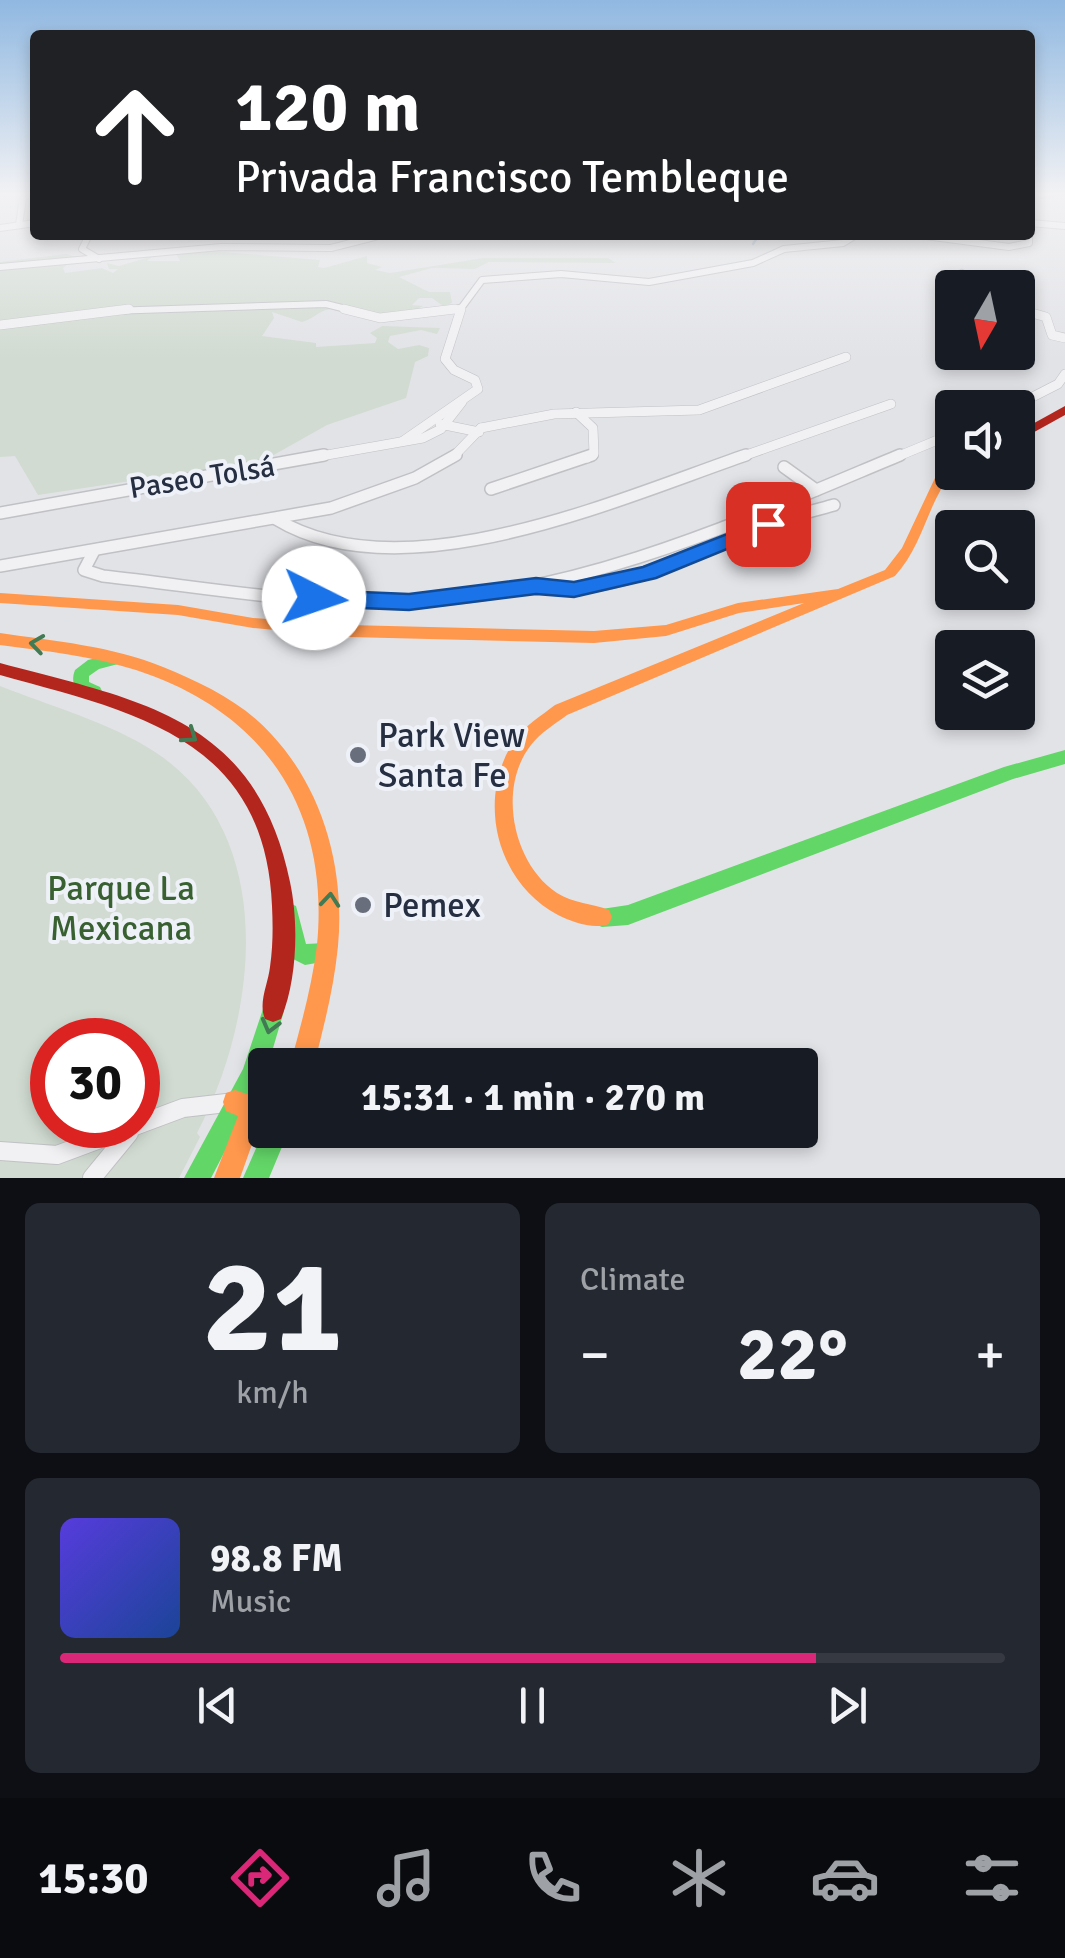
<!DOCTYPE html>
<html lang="en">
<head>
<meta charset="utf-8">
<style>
  :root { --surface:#171b24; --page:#242831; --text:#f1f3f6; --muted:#9ea1a6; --line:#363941; --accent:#db2777 }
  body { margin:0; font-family:Signika,sans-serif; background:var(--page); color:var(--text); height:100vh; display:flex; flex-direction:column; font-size:38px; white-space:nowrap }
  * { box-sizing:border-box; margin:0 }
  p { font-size:32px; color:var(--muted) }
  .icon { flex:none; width:55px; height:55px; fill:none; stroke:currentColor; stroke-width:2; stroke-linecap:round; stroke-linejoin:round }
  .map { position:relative; height:1178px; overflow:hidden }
  .drawer { display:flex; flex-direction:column; gap:25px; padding:25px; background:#0d0f14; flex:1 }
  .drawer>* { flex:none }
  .hud { position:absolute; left:30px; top:30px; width:1005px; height:210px; border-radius:10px; box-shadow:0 5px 15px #0003; background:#202124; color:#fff; overflow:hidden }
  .needle { width:65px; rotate:189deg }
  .fabs { position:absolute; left:935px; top:270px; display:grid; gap:20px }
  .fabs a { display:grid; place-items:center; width:100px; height:100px; border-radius:10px; background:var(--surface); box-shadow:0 5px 15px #0003; font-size:50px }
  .speed { position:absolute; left:30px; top:1018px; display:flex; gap:20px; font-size:50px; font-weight:700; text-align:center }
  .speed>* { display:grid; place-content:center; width:130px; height:130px; border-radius:50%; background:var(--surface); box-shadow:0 5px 15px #0003; line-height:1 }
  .speed .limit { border:15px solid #d22; background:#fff; color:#111 }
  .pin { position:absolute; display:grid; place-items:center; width:85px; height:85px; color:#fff; margin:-42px; border-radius:20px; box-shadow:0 5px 15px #0006 }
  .me { position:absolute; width:110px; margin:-55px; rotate:94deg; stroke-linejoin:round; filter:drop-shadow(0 0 8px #0008) }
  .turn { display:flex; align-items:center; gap:35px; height:210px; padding:0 40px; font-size:45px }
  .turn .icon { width:130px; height:130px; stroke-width:2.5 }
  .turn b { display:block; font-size:70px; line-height:85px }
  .big { font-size:75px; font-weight:700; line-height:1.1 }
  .drawer .card { flex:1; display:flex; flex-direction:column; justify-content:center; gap:15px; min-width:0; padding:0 35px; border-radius:15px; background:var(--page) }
  .drawer .dial { align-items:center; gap:0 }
  .dial b { font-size:130px; line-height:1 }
  .song { display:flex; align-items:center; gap:30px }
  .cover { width:120px; height:120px; border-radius:15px; background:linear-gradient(135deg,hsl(250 70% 55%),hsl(220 70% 35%)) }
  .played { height:10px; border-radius:5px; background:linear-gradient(90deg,var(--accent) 80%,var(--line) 80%) }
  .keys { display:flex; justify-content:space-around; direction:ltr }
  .heat { display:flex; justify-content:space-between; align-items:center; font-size:55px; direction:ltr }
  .drawer .tiles { flex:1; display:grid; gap:25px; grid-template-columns:1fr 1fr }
  .card:last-child { grid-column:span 2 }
  .trip { position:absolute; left:248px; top:1048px; width:570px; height:100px; border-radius:10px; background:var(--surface); box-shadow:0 5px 15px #0003; font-weight:700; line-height:100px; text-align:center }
  .tab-bar { display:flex; height:160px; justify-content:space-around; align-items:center; background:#090b0e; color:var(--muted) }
  .tab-bar .icon { width:70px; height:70px }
  .tab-bar .active { color:var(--accent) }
  .tab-bar b { font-size:45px; color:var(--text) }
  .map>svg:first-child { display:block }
</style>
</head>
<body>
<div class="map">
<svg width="1065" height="1178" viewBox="0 0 1065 1178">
  <rect width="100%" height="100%" fill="#e2e3e7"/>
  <g fill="#d1dbd1" fill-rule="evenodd">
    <path d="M212,251l108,9 -2,7 6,1 43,-12v7l15,4 -7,3 15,3 93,-15h125l8,5 -127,-1 -14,7 -43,-1 -33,9 30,15h21l2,11 -9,3 -11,-8h-13l-7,7 11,1c-30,19 -79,-4 -100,5 -8,4 -11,8 -21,11l-30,-10 2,6 -12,18 54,7v4l59,-4 2,-5 -7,-5 12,-7 58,2 -3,6 -16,-4 -31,6 -2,6 10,7 21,-4 10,3 -1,8 -13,6 -9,36 -79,27 -64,36 -225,34 -23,-39 -15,1v-195l66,-8 11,3 -14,11 2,5 37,-5 11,5 5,-4h-9l-2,-6 12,3 34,-10 -6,5h33l-4,-7z"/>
    <path d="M0,686c50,20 109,36 155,66 125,82 103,265 42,381l3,4 -21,41h-179zM52,1040h86v85h-86z"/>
  </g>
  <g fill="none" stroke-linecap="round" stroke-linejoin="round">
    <g stroke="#acbed6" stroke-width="2.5">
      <polyline points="1030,199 1065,195"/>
      <polyline points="753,244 759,235"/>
    </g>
    <g stroke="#c0c1c5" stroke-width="8">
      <g id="street-far3">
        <polyline points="1030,223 1065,226"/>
        <polyline points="19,225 23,198 29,194"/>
        <polyline points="0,228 35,223"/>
        <polyline points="89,235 82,249 99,259"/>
        <polyline points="918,235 1009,247 1029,243 1029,235"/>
        <polyline points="0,267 221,247 331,248 382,235"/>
        <polyline points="962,273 991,288"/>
        <polyline points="1018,309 1026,311"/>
        <polyline points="109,311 326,304 354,311"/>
        <polyline points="434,311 461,308"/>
        <polyline points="459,311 482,280 561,274 649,282 753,263 784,249 843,243 856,235"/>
      </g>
    </g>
    <g stroke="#c0c1c5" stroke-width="10">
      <g id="street-far2">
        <polyline points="344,309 380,318 455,309"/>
        <polyline points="1018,309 1046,317 1052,335 1065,338"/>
        <polyline points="0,325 129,309"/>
        <polyline points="1011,408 1058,384 1065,374"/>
        <polyline points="576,412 593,428 594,454 587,458"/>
        <polyline points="440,424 479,432"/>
        <polyline points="481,428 554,414 699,410 846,357"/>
        <polyline points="403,441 478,389 475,380 454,370 445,359 461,309"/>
        <polyline points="310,458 423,438 441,429 462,402"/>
        <polyline points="452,458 481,428"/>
        <polyline points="738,458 891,404"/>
        <polyline points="894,458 952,434"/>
      </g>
    </g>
    <g stroke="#c0c1c5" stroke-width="14">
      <g id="street-far1">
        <polyline points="784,467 816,490"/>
        <polyline points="491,489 592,455"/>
        <polyline points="0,513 324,455"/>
        <path d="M276,519c127,77 342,-20 470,-64"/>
        <path d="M94,551l-10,19 19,6c101,11 201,30 303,26 172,-6 338,-82 494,-147"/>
        <polyline points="0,566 331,508 415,478 456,455"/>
        <path d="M541,587c73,8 132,-26 197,-53 31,-12 64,-20 96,-29"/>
      </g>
    </g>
    <g stroke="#c0c1c5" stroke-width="20">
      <g id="street">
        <polyline points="0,1151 57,1155 183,1108 235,1102"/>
        <polyline points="92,1178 129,1133"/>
      </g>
    </g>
    <use href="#street-far3" stroke="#f1f1f3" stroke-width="6"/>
    <use href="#street-far2" stroke="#f1f1f3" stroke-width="9"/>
    <use href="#street-far1" stroke="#f1f1f3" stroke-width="11"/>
    <use href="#street" stroke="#f1f1f3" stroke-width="18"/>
    <g fill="#63d668" fill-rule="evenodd">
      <path d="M112,654l6,2 2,4 -2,4 -19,5 -10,7v6l11,5 2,4 -2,4c-18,5 -32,-8 -25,-25l13,-10z"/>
      <polygon points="1065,750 1065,764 1013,779 628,925 602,927 595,924 592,917 595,910 628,905 1004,767"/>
      <polygon points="289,903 296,906 306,944 325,943 333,946 336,953 333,960 305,965 289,957 279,913 282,906"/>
      <polygon points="273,1000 281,1003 284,1011 268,1065 265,1065 261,1082 211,1178 184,1178 243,1069 265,1003"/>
      <polygon points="265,1128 289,1130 269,1178 243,1178"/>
    </g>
    <g fill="#ff974d" fill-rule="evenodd">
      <path d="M952,462l1,10c-26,31 -29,72 -58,104l-328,139c-12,9 -27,18 -36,30 -34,43 -18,119 26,148 17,11 35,10 52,17l3,7 -3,7c-15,6 -37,-2 -51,-9 -62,-33 -82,-116 -44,-174 10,-15 27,-25 41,-36l249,-102 -65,10 -73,23 -72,7 -245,-6 -96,-9 -75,-13 -178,-12v-10l178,12 75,13 96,7 245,6 72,-6 72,-22 100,-14 47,-19 17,-22 33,-70 12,-15z"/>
      <path d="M0,633c54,8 112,13 163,34 39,16 81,36 109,68 52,56 73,135 66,211 -4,41 -14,80 -24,119h-24c11,-40 22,-79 27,-120 13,-135 -52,-233 -181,-275 -44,-14 -91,-19 -136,-25z"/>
      <polygon points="235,1090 258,1098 262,1116 240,1178 214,1178 238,1116 226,1111 223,1102 226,1093"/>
    </g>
    <g fill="#b3261e" fill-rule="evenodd">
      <polygon points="1065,406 1065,415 1018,441 1018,432"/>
      <path d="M0,663c141,38 256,54 290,219 9,42 7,98 -9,137l-8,3 -8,-3c-7,-16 3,-35 5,-52 3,-21 3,-41 2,-61 -7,-169 -139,-194 -272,-231z"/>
    </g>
  </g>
  <defs><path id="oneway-chevron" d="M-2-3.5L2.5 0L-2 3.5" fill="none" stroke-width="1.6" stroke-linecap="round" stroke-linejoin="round" transform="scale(2.5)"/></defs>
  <g stroke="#417a53">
    <use href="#oneway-chevron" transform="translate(37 644) rotate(-172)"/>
    <use href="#oneway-chevron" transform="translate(190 736) rotate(35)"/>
    <use href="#oneway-chevron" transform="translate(330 900) rotate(-85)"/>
    <use href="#oneway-chevron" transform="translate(270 1026) rotate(105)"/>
  </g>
  <linearGradient id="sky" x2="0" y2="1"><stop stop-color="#90b8e1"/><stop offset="0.54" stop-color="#f2f2f4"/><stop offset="1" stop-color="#f2f2f4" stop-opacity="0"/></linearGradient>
  <rect width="1065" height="359" fill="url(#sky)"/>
  <polygon fill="#1a73e8" stroke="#114b97" stroke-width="2.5" points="768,518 776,520 776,529 656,578 574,597 536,594 409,610 314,606 303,598 314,590 409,594 536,578 574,582 643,567"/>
  <g fill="#686e7c" stroke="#eef1f7" stroke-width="4">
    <circle cx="358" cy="755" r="10"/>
    <circle cx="363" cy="905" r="10"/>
  </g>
  <g text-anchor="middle" stroke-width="8" stroke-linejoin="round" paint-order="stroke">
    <g font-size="30" fill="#262f42" stroke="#eef1f7">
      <text transform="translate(202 477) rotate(-9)" y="10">Paseo Tolsá</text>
    </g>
    <g font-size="35" fill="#262f42" stroke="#eef1f7" text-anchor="start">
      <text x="378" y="747">Park View<tspan x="378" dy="40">Santa Fe</tspan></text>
      <text x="383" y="917">Pemex</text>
    </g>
    <g font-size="35" fill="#386031" stroke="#eef1f7">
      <text x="121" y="900">Parque La<tspan x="121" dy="40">Mexicana</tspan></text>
    </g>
  </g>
</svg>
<div class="fabs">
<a><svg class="needle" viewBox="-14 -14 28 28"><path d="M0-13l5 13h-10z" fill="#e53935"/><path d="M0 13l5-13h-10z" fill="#9ea1a6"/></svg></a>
<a><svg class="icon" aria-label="sound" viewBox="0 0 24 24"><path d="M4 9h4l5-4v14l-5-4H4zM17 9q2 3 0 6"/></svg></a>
<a><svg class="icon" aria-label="search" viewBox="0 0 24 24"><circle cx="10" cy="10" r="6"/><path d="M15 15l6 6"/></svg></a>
<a><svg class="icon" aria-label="layers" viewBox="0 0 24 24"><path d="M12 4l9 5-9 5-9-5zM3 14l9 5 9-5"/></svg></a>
</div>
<div class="speed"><div class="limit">30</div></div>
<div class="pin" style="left:768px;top:524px;background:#d93025"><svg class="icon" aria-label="arrive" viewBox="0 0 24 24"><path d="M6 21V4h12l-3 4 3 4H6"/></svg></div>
<svg class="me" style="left:314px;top:598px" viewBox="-20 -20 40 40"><circle r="19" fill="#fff"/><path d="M0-13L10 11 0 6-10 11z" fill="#1a73e8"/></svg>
<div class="trip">15:31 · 1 min · 270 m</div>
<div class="hud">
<div class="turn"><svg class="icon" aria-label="ahead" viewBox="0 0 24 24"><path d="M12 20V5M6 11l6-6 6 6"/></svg><div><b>120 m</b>Privada Francisco Tembleque</div></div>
</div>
</div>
<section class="drawer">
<div class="tiles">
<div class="card dial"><b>21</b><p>km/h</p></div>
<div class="card"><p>Climate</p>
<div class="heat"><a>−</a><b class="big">22°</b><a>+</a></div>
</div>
<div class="card">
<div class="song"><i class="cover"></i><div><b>98.8 FM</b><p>Music</p></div></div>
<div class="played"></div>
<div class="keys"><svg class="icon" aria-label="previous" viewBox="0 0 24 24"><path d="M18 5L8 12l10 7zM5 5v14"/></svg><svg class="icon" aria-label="pause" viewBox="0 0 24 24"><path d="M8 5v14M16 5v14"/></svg><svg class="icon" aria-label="next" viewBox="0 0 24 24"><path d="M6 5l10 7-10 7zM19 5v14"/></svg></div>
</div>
</div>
</section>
<nav class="tab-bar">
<b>15:30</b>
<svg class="icon active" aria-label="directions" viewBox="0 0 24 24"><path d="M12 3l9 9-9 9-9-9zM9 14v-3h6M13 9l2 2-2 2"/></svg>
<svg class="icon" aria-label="music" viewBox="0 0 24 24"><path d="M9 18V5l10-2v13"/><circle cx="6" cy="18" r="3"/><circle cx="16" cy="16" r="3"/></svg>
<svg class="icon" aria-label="phone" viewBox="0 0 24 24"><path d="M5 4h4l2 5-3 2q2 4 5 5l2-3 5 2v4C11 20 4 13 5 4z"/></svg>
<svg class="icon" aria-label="climate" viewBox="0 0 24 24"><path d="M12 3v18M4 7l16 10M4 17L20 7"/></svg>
<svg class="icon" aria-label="car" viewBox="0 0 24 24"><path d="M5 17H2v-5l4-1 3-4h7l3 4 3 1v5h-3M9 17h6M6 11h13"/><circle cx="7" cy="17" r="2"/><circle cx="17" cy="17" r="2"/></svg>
<svg class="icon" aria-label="filters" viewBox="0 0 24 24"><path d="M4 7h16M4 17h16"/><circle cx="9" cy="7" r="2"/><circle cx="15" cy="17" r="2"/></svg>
</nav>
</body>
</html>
